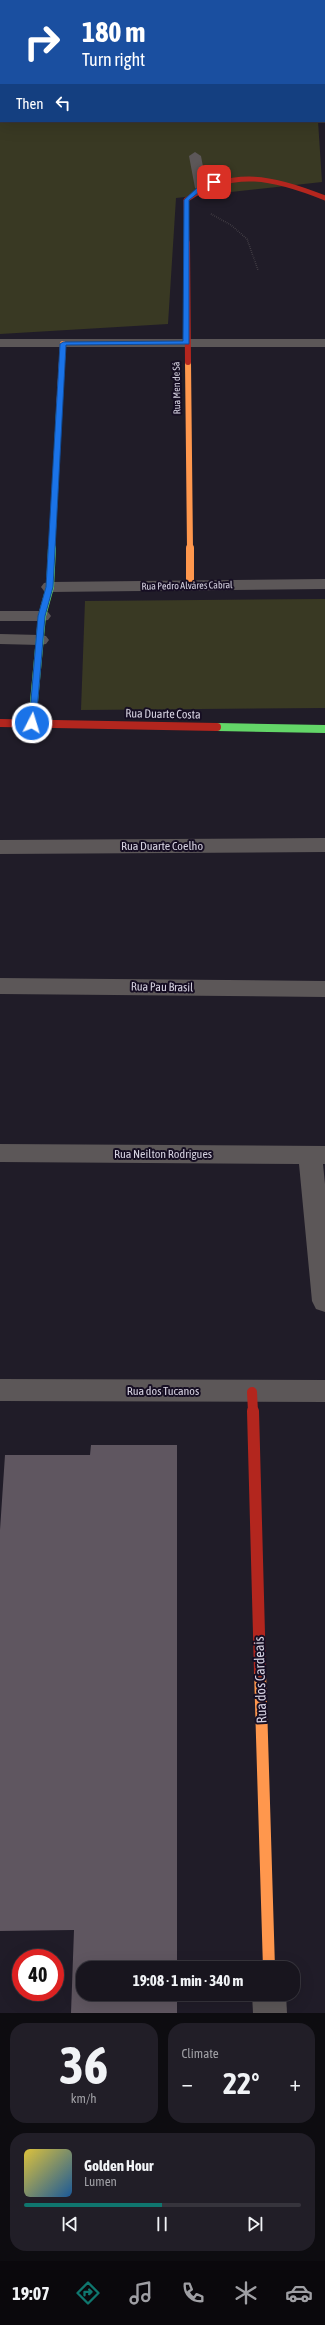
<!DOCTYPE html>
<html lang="en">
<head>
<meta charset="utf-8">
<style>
  :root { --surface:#18151e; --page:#211e27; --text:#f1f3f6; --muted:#9f9fa4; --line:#36343c; --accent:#0f766e }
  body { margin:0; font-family:"Asap Condensed",sans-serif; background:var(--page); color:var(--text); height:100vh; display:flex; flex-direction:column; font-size:15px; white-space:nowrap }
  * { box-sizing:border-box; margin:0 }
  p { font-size:13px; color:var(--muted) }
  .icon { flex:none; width:22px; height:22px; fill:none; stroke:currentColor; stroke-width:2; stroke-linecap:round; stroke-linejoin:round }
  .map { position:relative; height:2013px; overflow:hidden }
  .sheet { display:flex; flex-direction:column; gap:10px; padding:10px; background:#0d0c10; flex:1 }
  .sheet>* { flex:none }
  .hud { position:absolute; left:0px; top:0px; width:325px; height:122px; box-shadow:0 4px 16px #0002,0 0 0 1px var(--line); background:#1a4fa0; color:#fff; overflow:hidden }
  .speed { position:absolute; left:12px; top:1949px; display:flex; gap:8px; font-size:20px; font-weight:700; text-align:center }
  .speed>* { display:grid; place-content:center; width:52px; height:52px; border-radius:50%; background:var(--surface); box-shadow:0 4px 16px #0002,0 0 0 1px var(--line); line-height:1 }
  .speed .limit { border:6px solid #d22; background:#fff; color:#111 }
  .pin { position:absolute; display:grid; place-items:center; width:34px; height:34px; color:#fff; margin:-17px; border-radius:8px; box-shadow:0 2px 6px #0006 }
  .me { position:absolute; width:44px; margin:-22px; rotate:5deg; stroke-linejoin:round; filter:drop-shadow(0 0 3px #0008) }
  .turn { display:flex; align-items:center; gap:14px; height:84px; padding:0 16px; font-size:18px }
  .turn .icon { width:52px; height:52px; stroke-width:2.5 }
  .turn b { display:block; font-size:28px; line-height:34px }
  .then { display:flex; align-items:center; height:38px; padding:0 16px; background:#0003; gap:8px; font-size:15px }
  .big { font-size:30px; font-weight:700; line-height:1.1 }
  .sheet .tile { flex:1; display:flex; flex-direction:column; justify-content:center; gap:6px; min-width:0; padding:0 14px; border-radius:16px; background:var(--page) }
  .sheet .dial { align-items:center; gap:0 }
  .dial b { font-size:52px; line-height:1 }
  .song { display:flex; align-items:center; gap:12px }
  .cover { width:48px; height:48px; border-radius:6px; background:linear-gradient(135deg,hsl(50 70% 55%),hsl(210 70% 35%)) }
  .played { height:4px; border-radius:2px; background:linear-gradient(90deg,var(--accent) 50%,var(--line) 50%) }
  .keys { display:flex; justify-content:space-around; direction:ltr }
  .heat { display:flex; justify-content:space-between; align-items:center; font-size:22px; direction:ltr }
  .sheet .tiles { flex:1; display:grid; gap:10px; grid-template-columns:1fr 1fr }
  .tile:last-child { grid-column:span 2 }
  .trip { position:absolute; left:76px; top:1961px; width:224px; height:40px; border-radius:16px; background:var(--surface); box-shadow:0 4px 16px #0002,0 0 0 1px var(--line); font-weight:700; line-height:40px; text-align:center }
  .menu { display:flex; height:64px; justify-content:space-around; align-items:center; background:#0a080c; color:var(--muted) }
  .menu .icon { width:28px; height:28px }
  .menu .selected { color:var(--accent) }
  .menu b { font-size:18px; color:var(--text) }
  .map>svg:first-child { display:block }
</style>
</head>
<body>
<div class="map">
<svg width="325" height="2013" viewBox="0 0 325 2013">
  <rect width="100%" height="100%" fill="#201c28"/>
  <g fill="#393923">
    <polygon points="0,0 309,0 1,1 1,121 318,121 322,182 176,198 168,324 0,334"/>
    <polygon points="325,599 325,708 81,710 85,601"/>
  </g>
  <polygon fill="#5f5660" points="91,1445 177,1445 177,1968 83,1968 83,1994 177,1994 177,2013 71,2013 74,1930 0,1931 0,1530 5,1455 90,1455"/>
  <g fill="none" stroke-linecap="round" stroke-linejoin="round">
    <polyline stroke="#5a5559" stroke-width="1.5" stroke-dasharray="0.5 1.5" stroke-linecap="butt" points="211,214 231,225 247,239 258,270"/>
    <g fill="#5c5758" fill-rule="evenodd">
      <rect x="302" y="0" width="10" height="1"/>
      <polygon points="324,106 325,107 325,120 324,119"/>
      <polygon points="195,152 201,156 207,188 201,192 195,188 189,156"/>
      <rect x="0" y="339" width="325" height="8"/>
      <polygon points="325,579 325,589 50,592 44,591 41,587 44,583 50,582"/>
      <polygon points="0,611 42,611 48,612 51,616 48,620 42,621 0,621"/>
      <polygon points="0,634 40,635 46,636 49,640 46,644 40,645 0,644"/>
      <polygon points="325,838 325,852 0,854 0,840"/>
      <polygon points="0,978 325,981 325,997 0,994"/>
      <polygon points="0,1144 325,1146 325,1164 323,1164 325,1184 325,1312 316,1309 312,1301 299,1164 0,1162"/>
      <polygon points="0,1379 325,1380 325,1402 0,1401"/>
      <polygon points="252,1994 286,1994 287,2013 253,2013"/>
    </g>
    <polyline stroke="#63d668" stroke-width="6" points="52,549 59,411"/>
    <g stroke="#63d668" stroke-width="8">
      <polyline points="32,723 42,616 50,587 52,548"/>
      <polyline points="217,727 325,729"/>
    </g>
    <g stroke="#ff974d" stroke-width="6">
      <polyline points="188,362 190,549"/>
      <polyline points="59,411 63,344"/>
    </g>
    <polyline stroke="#ff974d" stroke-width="8" points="190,548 190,585"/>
    <polyline stroke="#ff974d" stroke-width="12" points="260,1671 269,1968"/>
    <path stroke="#b3261e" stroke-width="5" d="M187,244l-1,-44c47,-33 89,-22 139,-2"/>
    <polyline stroke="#b3261e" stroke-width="6" points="187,243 188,362"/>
    <polyline stroke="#b3261e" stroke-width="8" points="0,723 217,727"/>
    <polyline stroke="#b3261e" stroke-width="10" points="252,1392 253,1412"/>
    <polyline stroke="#b3261e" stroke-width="12" points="253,1411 260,1671"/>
  </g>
  <polygon fill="#1a73e8" stroke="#114b97" points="214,181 216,184 203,189 189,200 189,344 66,345 53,587 45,616 36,723 29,725 38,616 46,587 60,344 63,342 183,341 184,200 199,186"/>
  <g text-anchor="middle" stroke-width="4" stroke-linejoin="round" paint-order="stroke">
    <g font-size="10" fill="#d6d2e1" stroke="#160e23">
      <text transform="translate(176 388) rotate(-91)" y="4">Rua Men de Sá</text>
      <text transform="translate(187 585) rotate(-1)" y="4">Rua Pedro Alváres Cabral</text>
    </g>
    <g font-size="12" fill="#d6d2e1" stroke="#160e23">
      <text transform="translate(163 714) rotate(1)" y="4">Rua Duarte Costa</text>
      <text x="162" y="850">Rua Duarte Coelho</text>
      <text transform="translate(162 987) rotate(1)" y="4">Rua Pau Brasil</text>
      <text x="163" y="1158">Rua Neilton Rodrigues</text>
      <text x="163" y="1395">Rua dos Tucanos</text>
    </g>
    <g font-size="14" fill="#d6d2e1" stroke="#160e23">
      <text transform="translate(260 1680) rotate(-92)" y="5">Rua dos Cardeais</text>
    </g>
  </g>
</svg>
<div class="speed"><div class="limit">40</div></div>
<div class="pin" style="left:214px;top:182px;background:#d93025"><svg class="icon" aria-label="arrive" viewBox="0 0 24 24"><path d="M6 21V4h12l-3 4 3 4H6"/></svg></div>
<svg class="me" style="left:32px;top:723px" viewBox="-20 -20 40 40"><circle r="17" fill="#1a73e8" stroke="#fff" stroke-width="3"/><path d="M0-11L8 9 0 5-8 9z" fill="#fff"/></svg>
<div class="trip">19:08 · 1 min · 340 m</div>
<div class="hud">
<div class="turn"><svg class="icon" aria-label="right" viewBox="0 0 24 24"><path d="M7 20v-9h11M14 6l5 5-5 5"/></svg><div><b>180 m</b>Turn right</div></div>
<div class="then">Then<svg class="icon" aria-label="left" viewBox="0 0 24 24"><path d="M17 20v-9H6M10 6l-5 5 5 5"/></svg></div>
</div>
</div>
<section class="sheet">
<div class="tiles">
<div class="tile dial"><b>36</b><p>km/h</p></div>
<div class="tile"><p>Climate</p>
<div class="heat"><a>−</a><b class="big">22°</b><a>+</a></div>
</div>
<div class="tile">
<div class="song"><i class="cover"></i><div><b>Golden Hour</b><p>Lumen</p></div></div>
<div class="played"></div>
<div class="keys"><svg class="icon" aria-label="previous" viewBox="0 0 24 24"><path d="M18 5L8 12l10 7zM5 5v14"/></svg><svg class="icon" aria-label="pause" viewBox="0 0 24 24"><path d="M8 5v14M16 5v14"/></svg><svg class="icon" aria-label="next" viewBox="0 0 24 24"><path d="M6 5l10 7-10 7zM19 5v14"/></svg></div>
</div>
</div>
</section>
<nav class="menu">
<b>19:07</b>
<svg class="icon selected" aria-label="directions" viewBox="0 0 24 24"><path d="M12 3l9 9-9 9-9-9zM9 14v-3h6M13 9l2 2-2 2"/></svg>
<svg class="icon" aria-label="music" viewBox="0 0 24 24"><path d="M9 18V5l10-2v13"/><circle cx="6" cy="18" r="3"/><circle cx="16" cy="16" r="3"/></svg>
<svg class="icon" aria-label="phone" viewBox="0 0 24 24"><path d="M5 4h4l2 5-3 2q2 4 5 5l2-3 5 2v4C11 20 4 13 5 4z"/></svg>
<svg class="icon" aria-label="climate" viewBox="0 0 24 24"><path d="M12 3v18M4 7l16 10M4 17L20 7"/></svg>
<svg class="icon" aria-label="car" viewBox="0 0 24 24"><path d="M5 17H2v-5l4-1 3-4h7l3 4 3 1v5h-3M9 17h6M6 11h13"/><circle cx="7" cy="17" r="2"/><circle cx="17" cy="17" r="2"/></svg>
</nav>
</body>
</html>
